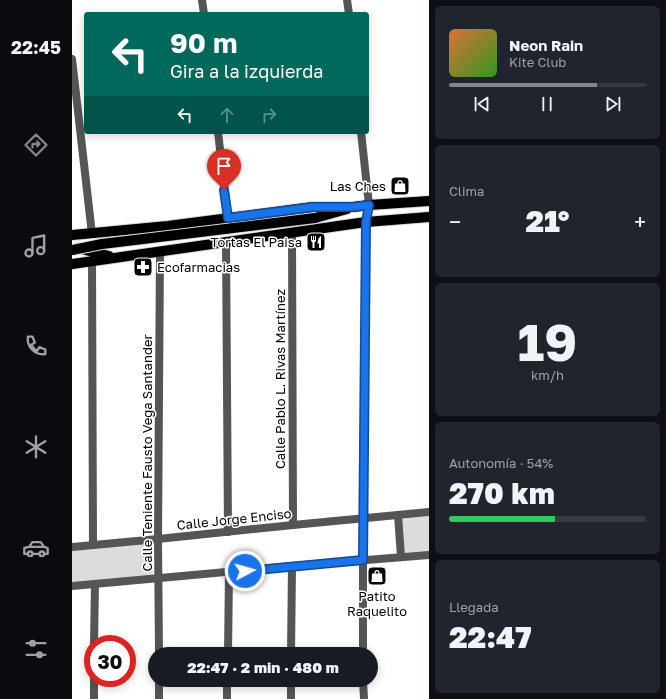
<!DOCTYPE html>
<html lang="es">
<head>
<meta charset="utf-8">
<style>
  :root { --surface:#171b24; --page:#20242c; --text:#f1f3f6; --muted:#9ea1a6; --line:#363941; --accent:#858687 }
  body { margin:0; font-family:"Golos Text",sans-serif; background:var(--page); color:var(--text); height:100vh; display:flex; flex-direction:column; font-size:15px; white-space:nowrap }
  * { box-sizing:border-box; margin:0 }
  p { font-size:13px; color:var(--muted) }
  .icon { flex:none; width:22px; height:22px; fill:none; stroke:currentColor; stroke-width:2; stroke-linecap:round; stroke-linejoin:round }
  .map { position:relative; flex:1; overflow:hidden }
  .sheet { display:flex; flex-direction:column; gap:6px; padding:6px; background:#0d0f14; width:237px }
  .sheet>* { flex:none }
  .banner { position:absolute; left:12px; top:12px; width:285px; height:122px; border-radius:4px; box-shadow:0 2px 10px #0003; background:#00695c; color:#fff; overflow:hidden }
  .speed { position:absolute; left:12px; top:635px; display:flex; gap:8px; font-size:20px; font-weight:700; text-align:center }
  .speed>* { display:grid; place-content:center; width:52px; height:52px; border-radius:50%; background:var(--surface); box-shadow:0 2px 10px #0003; line-height:1 }
  .speed .limit { border:6px solid #d22; background:#fff; color:#111 }
  .pin { position:absolute; display:grid; place-items:center; width:34px; height:34px; color:#fff; margin:-41px -17px; border-radius:50% 50% 50% 0; rotate:-45deg; box-shadow:0 0 4px #0007 }
  .pin .icon { rotate:45deg }
  .me { position:absolute; width:44px; margin:-22px; rotate:84deg; stroke-linejoin:round; filter:drop-shadow(0 0 3px #0008) }
  .turn { display:flex; align-items:center; gap:14px; height:84px; padding:0 20px; font-size:18px }
  .turn .icon { width:52px; height:52px; stroke-width:2.5 }
  .turn b { display:block; font-size:28px; line-height:34px }
  .lanes { display:flex; align-items:center; height:38px; padding:0 20px; background:#0003; justify-content:center; gap:20px; direction:ltr }
  .lanes .off { opacity:.35 }
  .big { font-size:30px; font-weight:800; line-height:1.1 }
  .sheet .tile { flex:1; display:flex; flex-direction:column; justify-content:center; gap:6px; min-width:0; padding:0 14px; border-radius:6px; background:var(--page) }
  .sheet .dial { align-items:center; gap:0 }
  .dial b { font-size:52px; line-height:1 }
  .song { display:flex; align-items:center; gap:12px }
  .cover { width:48px; height:48px; border-radius:6px; background:linear-gradient(135deg,hsl(20 70% 55%),hsl(110 70% 35%)) }
  .played { height:4px; border-radius:2px; background:linear-gradient(90deg,var(--accent) 75%,var(--line) 75%) }
  .keys { display:flex; justify-content:space-around; direction:ltr }
  .heat { display:flex; justify-content:space-between; align-items:center; font-size:22px; direction:ltr }
  .charge { height:6px; border-radius:3px; background:linear-gradient(90deg,#34c759 54%,var(--line) 0) }
  .trip { position:absolute; left:76px; top:647px; width:230px; height:40px; border-radius:20px; background:var(--surface); box-shadow:0 2px 10px #0003; font-weight:800; line-height:40px; text-align:center }
  main { display:flex; flex:1; min-height:0 }
  .dock { display:flex; flex-direction:column; width:72px; justify-content:space-around; align-items:center; background:#090b0e; color:var(--muted) }
  .dock .icon { width:28px; height:28px }
  .dock .on { color:var(--accent) }
  .dock b { font-size:18px; color:var(--text) }
  .map>svg:first-child { display:block }
</style>
</head>
<body>
<main>
<nav class="dock">
<b>22:45</b>
<svg class="icon on" aria-label="directions" viewBox="0 0 24 24"><path d="M12 3l9 9-9 9-9-9zM9 14v-3h6M13 9l2 2-2 2"/></svg>
<svg class="icon" aria-label="music" viewBox="0 0 24 24"><path d="M9 18V5l10-2v13"/><circle cx="6" cy="18" r="3"/><circle cx="16" cy="16" r="3"/></svg>
<svg class="icon" aria-label="phone" viewBox="0 0 24 24"><path d="M5 4h4l2 5-3 2q2 4 5 5l2-3 5 2v4C11 20 4 13 5 4z"/></svg>
<svg class="icon" aria-label="climate" viewBox="0 0 24 24"><path d="M12 3v18M4 7l16 10M4 17L20 7"/></svg>
<svg class="icon" aria-label="car" viewBox="0 0 24 24"><path d="M5 17H2v-5l4-1 3-4h7l3 4 3 1v5h-3M9 17h6M6 11h13"/><circle cx="7" cy="17" r="2"/><circle cx="17" cy="17" r="2"/></svg>
<svg class="icon" aria-label="filters" viewBox="0 0 24 24"><path d="M4 7h16M4 17h16"/><circle cx="9" cy="7" r="2"/><circle cx="15" cy="17" r="2"/></svg>
</nav>
<div class="map">
<svg width="357" height="699" viewBox="0 0 357 699">
  <rect width="100%" height="100%" fill="#fff"/>
  <g fill="#dcdcdc">
    <polygon points="357,516 357,552 330,553 329,519"/>
    <polygon points="80,540 81,575 0,583 0,548"/>
  </g>
  <g fill="none" stroke-linecap="round" stroke-linejoin="round">
    <g stroke="#dbdbdb" stroke-width="12">
      <g id="primary">
        <polyline points="243,218 275,209"/>
        <polyline points="0,235 96,226 241,207 281,207 297,205 357,201"/>
        <polyline points="6,248 37,256"/>
        <polyline points="0,264 294,222 357,217"/>
      </g>
    </g>
    <g stroke="#555" stroke-width="8">
      <polyline points="130,0 132,14"/>
      <polyline points="275,0 277,14"/>
      <polyline points="0,59 20,234"/>
      <polyline points="146,132 156,218"/>
      <polyline points="289,132 297,205"/>
      <polyline points="220,233 221,525"/>
      <polyline points="154,242 156,532"/>
      <polyline points="20,260 21,545"/>
      <polyline points="326,515 329,557"/>
      <polyline points="0,547 86,539 221,525 357,512"/>
      <polyline points="0,586 220,566 357,555"/>
      <polyline points="22,644 23,584"/>
      <polyline points="156,654 157,572"/>
      <polyline points="219,654 220,566"/>
      <polyline points="22,699 22,678"/>
      <polyline points="155,699 155,680"/>
      <polyline points="219,699 219,680"/>
    </g>
    <g stroke="#555" stroke-width="8">
      <polyline points="87,654 86,539 88,251"/>
      <polyline points="291,654 291,518 294,222 297,205"/>
      <polyline points="87,680 87,699"/>
      <polyline points="291,680 292,699"/>
    </g>
    <use href="#primary" stroke="#000" stroke-width="10"/>
    <g stroke="#dbdbdb" stroke-width="12" stroke-linecap="butt">
      <polyline id="primary-bridge" points="0,250 30,244 243,218"/>
    </g>
    <use href="#primary-bridge" stroke="#000" stroke-width="10"/>
  </g>
  <g fill="none" stroke-linecap="round" stroke-linejoin="round">
    <g stroke="#114b97" stroke-width="10">
      <polyline id="route" points="152,190 156,218 241,207 281,207 297,205 294,222 291,560 173,571"/>
    </g>
    <use href="#route" stroke="#1a73e8" stroke-width="7"/>
  </g>
  <defs>
    <g id="shop-square" transform="scale(1)"><rect x="-9" y="-9" width="18" height="18" rx="4" fill="#000" stroke="#fff"/><path d="M-5-2.5h2.3a2.7 3.5 0 0 1 5.4 0H5L5.5 6h-11ZM-1.5-2.5h3a1.5 2.3 0 0 0-3 0Z" fill="#fff"/></g>
    <g id="restaurant-square" transform="scale(1)"><rect x="-9" y="-9" width="18" height="18" rx="4" fill="#000" stroke="#fff"/><path d="M-5-6h1v4h1v-4h1v4h1v-4h1v5L-1.5 .5V6h-2V.5L-5-1ZM5-6V6H3V1.5H1.5Q1.5-4 5-6Z" fill="#fff"/></g>
    <g id="pharmacy-square" transform="scale(1)"><rect x="-9" y="-9" width="18" height="18" rx="4" fill="#000" stroke="#fff"/><path d="M-2-6h4v4h4v4h-4v4h-4v-4h-4v-4h4Z" fill="#fff"/></g>
  </defs>
  <g fill-rule="evenodd">
    <use href="#shop-square" x="328" y="186"/>
    <use href="#restaurant-square" x="244" y="242"/>
    <use href="#pharmacy-square" x="71" y="267"/>
    <use href="#shop-square" x="305" y="576"/>
  </g>
  <g text-anchor="middle" stroke-width="3" stroke-linejoin="round" paint-order="stroke">
    <g font-size="13" fill="#000" stroke="#fff" text-anchor="end">
      <text x="314" y="191">Las Ches</text>
      <text x="230" y="247">Tortas El Paisa</text>
      <text x="85" y="272" text-anchor="start">Ecofarmacias</text>
      <text x="305" y="601" text-anchor="middle">Patito<tspan x="305" dy="15">Raquelito</tspan></text>
    </g>
    <g font-size="13" fill="#000" stroke="#fff">
      <text transform="translate(208 379) rotate(-90)" y="5">Calle Pablo L. Rivas Martínez</text>
      <text transform="translate(75 453) rotate(-90)" y="5">Calle Teniente Fausto Vega Santander</text>
      <text transform="translate(162 519) rotate(-6)" y="5">Calle Jorge Enciso</text>
    </g>
  </g>
</svg>
<div class="speed"><div class="limit">30</div></div>
<div class="pin" style="left:152px;top:190px;background:#d93025"><svg class="icon" aria-label="arrive" viewBox="0 0 24 24"><path d="M6 21V4h12l-3 4 3 4H6"/></svg></div>
<svg class="me" style="left:173px;top:571px" viewBox="-20 -20 40 40"><circle r="17" fill="#1a73e8" stroke="#fff" stroke-width="3"/><path d="M0-11L8 9 0 5-8 9z" fill="#fff"/></svg>
<div class="trip">22:47 · 2 min · 480 m</div>
<div class="banner">
<div class="turn"><svg class="icon" aria-label="left" viewBox="0 0 24 24"><path d="M17 20v-9H6M10 6l-5 5 5 5"/></svg><div><b>90 m</b>Gira a la izquierda</div></div>
<div class="lanes"><svg class="icon" aria-label="left" viewBox="0 0 24 24"><path d="M17 20v-9H6M10 6l-5 5 5 5"/></svg><svg class="icon off" aria-label="ahead" viewBox="0 0 24 24"><path d="M12 20V5M6 11l6-6 6 6"/></svg><svg class="icon off" aria-label="right" viewBox="0 0 24 24"><path d="M7 20v-9h11M14 6l5 5-5 5"/></svg></div>
</div>
</div>
<section class="sheet">
<div class="tile">
<div class="song"><i class="cover"></i><div><b>Neon Rain</b><p>Kite Club</p></div></div>
<div class="played"></div>
<div class="keys"><svg class="icon" aria-label="previous" viewBox="0 0 24 24"><path d="M18 5L8 12l10 7zM5 5v14"/></svg><svg class="icon" aria-label="pause" viewBox="0 0 24 24"><path d="M8 5v14M16 5v14"/></svg><svg class="icon" aria-label="next" viewBox="0 0 24 24"><path d="M6 5l10 7-10 7zM19 5v14"/></svg></div>
</div>
<div class="tile"><p>Clima</p>
<div class="heat"><a>−</a><b class="big">21°</b><a>+</a></div>
</div>
<div class="tile dial"><b>19</b><p>km/h</p></div>
<div class="tile"><p>Autonomía · 54%</p><b class="big">270 km</b><div class="charge"></div></div>
<div class="tile"><p>Llegada</p><b class="big">22:47</b></div>
</section>
</main>
</body>
</html>
